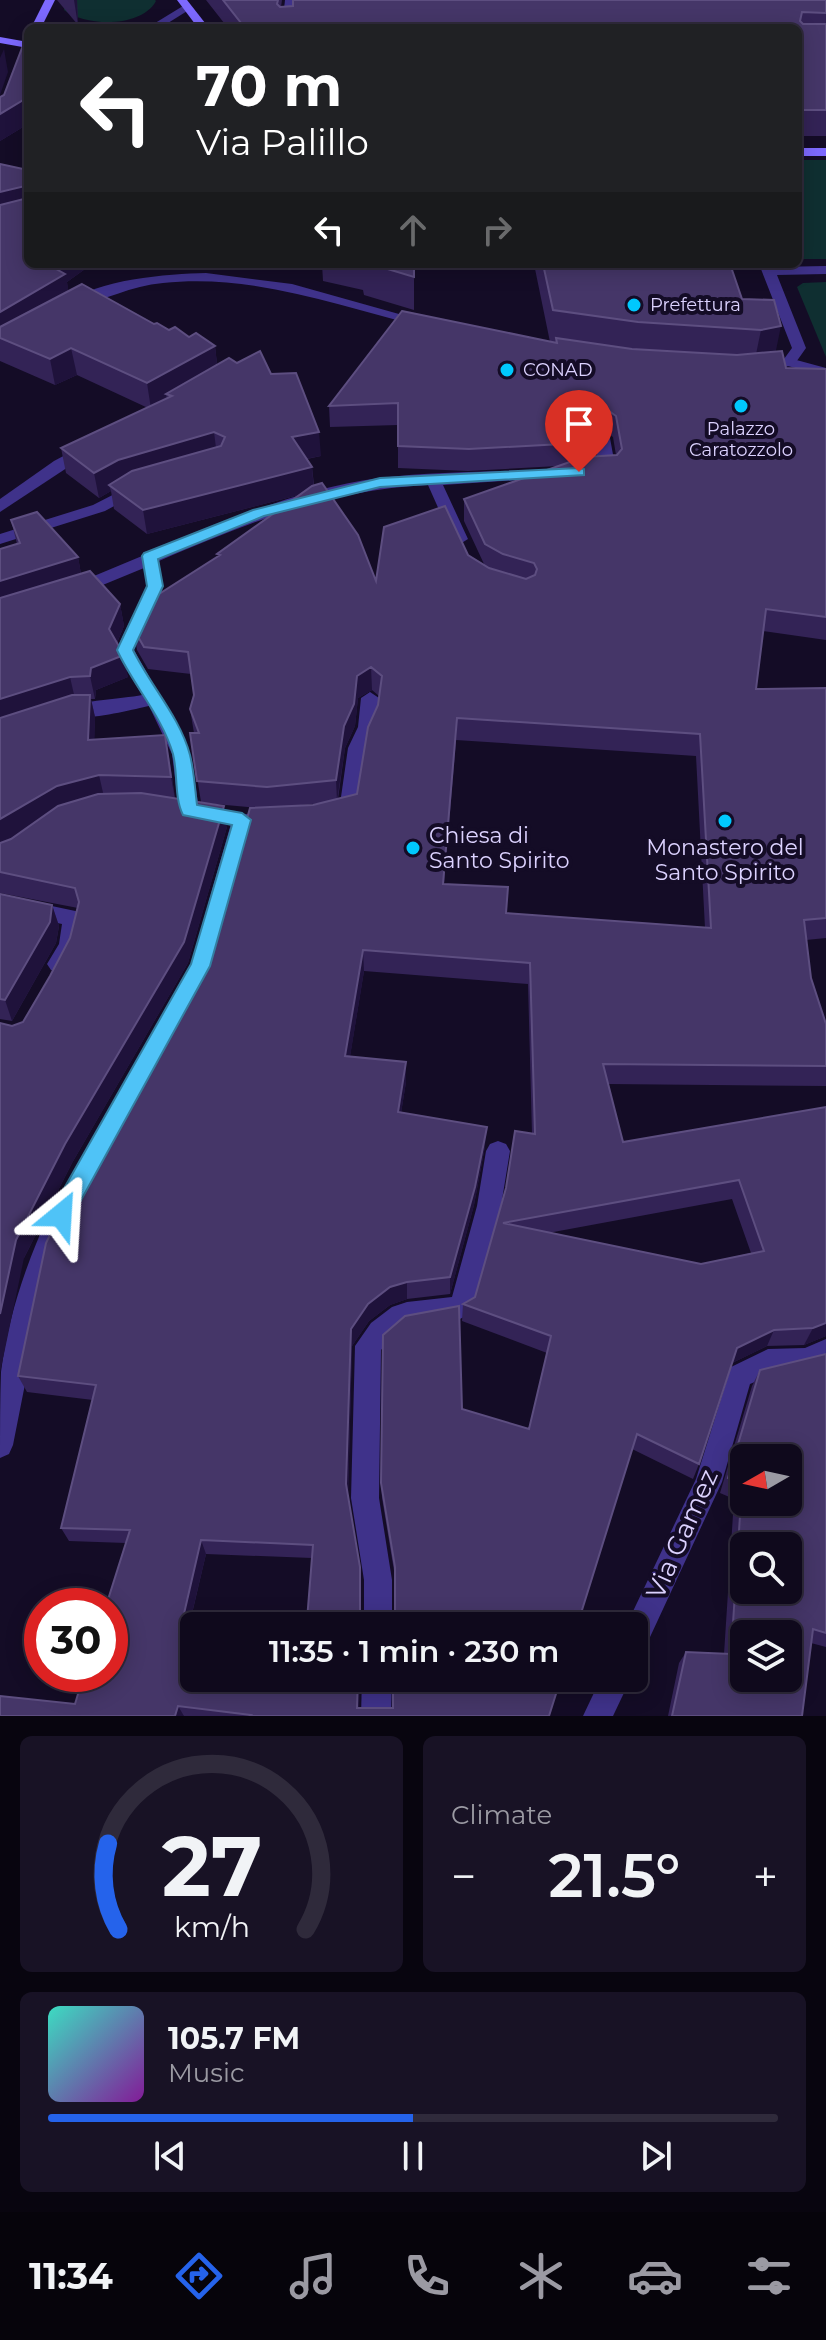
<!DOCTYPE html>
<html lang="en">
<head>
<meta charset="utf-8">
<style>
  :root { --surface:#0f091c; --page:#181225; --text:#f1f3f6; --muted:#9b9aa3; --line:#2f2a3b; --accent:#2563eb }
  body { margin:0; font-family:Montserrat,sans-serif; background:var(--page); color:var(--text); height:100vh; display:flex; flex-direction:column; font-size:30px; white-space:nowrap }
  * { box-sizing:border-box; margin:0 }
  p { font-size:26px; color:var(--muted) }
  .icon { flex:none; width:44px; height:44px; fill:none; stroke:currentColor; stroke-width:2; stroke-linecap:round; stroke-linejoin:round }
  .map { position:relative; height:1716px; overflow:hidden }
  .drawer { display:flex; flex-direction:column; gap:20px; padding:20px; background:#08050f; flex:1 }
  .drawer>* { flex:none }
  .top-card { position:absolute; left:24px; top:24px; width:778px; height:244px; border-radius:12px; box-shadow:0 4px 20px #0003,0 0 0 2px var(--line); background:#202124; color:#fff; overflow:hidden }
  .needle { width:52px; rotate:261deg }
  .tools { position:absolute; left:730px; top:1444px; display:grid; gap:16px }
  .tools a { display:grid; place-items:center; width:72px; height:72px; border-radius:12px; background:var(--surface); box-shadow:0 4px 20px #0003,0 0 0 2px var(--line); font-size:40px }
  .speed { position:absolute; left:24px; top:1588px; display:flex; gap:16px; font-size:40px; font-weight:700; text-align:center }
  .speed>* { display:grid; place-content:center; width:104px; height:104px; border-radius:50%; background:var(--surface); box-shadow:0 4px 20px #0003,0 0 0 2px var(--line); line-height:1 }
  .speed .limit { border:12px solid #d22; background:#fff; color:#111 }
  .pin { position:absolute; display:grid; place-items:center; width:68px; height:68px; color:#fff; margin:-82px -34px; border-radius:50% 50% 50% 0; rotate:-45deg; box-shadow:0 0 8px #0007 }
  .pin .icon { rotate:45deg }
  .me { position:absolute; width:88px; margin:-44px; rotate:27deg; stroke-linejoin:round; filter:drop-shadow(0 0 6px #0008) }
  .turn { display:flex; align-items:center; gap:28px; height:168px; padding:0 40px; font-size:36px }
  .turn .icon { width:104px; height:104px; stroke-width:2.5 }
  .turn b { display:block; font-size:56px; line-height:68px }
  .lanes { display:flex; align-items:center; height:76px; padding:0 40px; background:#0003; justify-content:center; gap:40px; direction:ltr }
  .lanes .off { opacity:.35 }
  .big { font-size:60px; font-weight:600; line-height:1.1 }
  .drawer .widget { flex:1; display:flex; flex-direction:column; justify-content:center; gap:12px; min-width:0; padding:0 28px; border-radius:12px; background:var(--page) }
  .drawer .dial { align-items:center; gap:0 }
  .dial svg { height:208px; overflow:visible; fill:none; stroke:var(--line); stroke-width:7; stroke-linecap:round; text-anchor:middle }
  .dial text { fill:var(--text); stroke:none }
  .song { display:flex; align-items:center; gap:24px }
  .cover { width:96px; height:96px; border-radius:12px; background:linear-gradient(135deg,hsl(170 70% 55%),hsl(290 70% 35%)) }
  .played { height:8px; border-radius:4px; background:linear-gradient(90deg,var(--accent) 50%,var(--line) 50%) }
  .keys { display:flex; justify-content:space-around; direction:ltr }
  .heat { display:flex; justify-content:space-between; align-items:center; font-size:44px; direction:ltr }
  .drawer .tiles { flex:1; display:grid; gap:20px; grid-template-columns:1fr 1fr }
  .widget:last-child { grid-column:span 2 }
  .trip { position:absolute; left:180px; top:1612px; width:468px; height:80px; border-radius:12px; background:var(--surface); box-shadow:0 4px 20px #0003,0 0 0 2px var(--line); font-weight:600; line-height:80px; text-align:center }
  .tab-bar { display:flex; height:128px; justify-content:space-around; align-items:center; background:#06040b; color:var(--muted) }
  .tab-bar .icon { width:56px; height:56px }
  .tab-bar .on { color:var(--accent) }
  .tab-bar b { font-size:36px; color:var(--text) }
  .map>svg:first-child { display:block }
</style>
</head>
<body>
<div class="map">
<svg width="826" height="1716" viewBox="0 0 826 1716">
  <rect width="100%" height="100%" fill="#140c26"/>
  <g fill="#0f2f31">
    <path d="M65,0h90l1,1c-15,27 -70,26 -92,9z"/>
    <rect x="798" y="160" width="28" height="99"/>
    <polygon points="826,282 826,357 797,287 803,283"/>
  </g>
  <g fill="none" stroke-linecap="round" stroke-linejoin="round">
    <g fill="#3f328a" fill-rule="evenodd">
      <polygon points="183,6 192,8 160,28 147,28"/>
      <path d="M0,895l80,17c9,19 -5,42 -15,58l-7,3 -7,-3 -4,-6 12,-20 3,-20 -62,-13z"/>
    </g>
    <polygon fill="#3f328a" fill-rule="evenodd" points="789,358 826,368 826,376 784,365 784,359"/>
    <g fill="#3f328a" fill-rule="evenodd">
      <polygon points="759,264 773,264 774,267 826,266 826,274 777,275 806,348 794,365 759,372 752,368 754,365 784,359 792,348"/>
      <path d="M206,273l86,11 139,39 -7,4c-85,-21 -172,-54 -261,-44 -32,3 -59,17 -89,25l-7,-4c29,-25 101,-30 139,-31z"/>
      <polygon points="602,433 610,438 616,471 608,476 591,474 589,471 599,466 594,438"/>
      <polygon points="86,444 94,449 91,452 0,512 0,499 54,461"/>
      <path d="M557,469l8,5 -2,3 -120,8 25,54 -8,5 -8,-5 -24,-54c-101,5 -177,37 -269,76l4,25 -29,64 51,90 7,21 7,49 -3,5h-14l-3,-5 -7,-56 -23,-48c-19,4 -78,20 -90,5 8,-10 65,-12 83,-16l-26,-45 31,-64 -3,-18 -68,28 -8,-6 2,-4 72,-30 2,-4 9,-1c73,-30 147,-63 227,-73 58,-7 118,-6 177,-9z"/>
      <polygon points="134,484 142,489 140,492 105,511 0,544 0,534 93,505"/>
      <polygon points="370,692 379,698 376,727 366,748 359,809 356,814 336,819 329,817 326,812 329,807 340,804 348,748 358,727 361,698"/>
      <polygon points="273,812 280,814 283,819 280,824 250,827 212,966 198,990 190,993 182,990 179,984 191,964 232,820 235,815"/>
      <path d="M498,1141l8,3 4,7 -9,55 -30,107c-40,25 -55,-5 -90,37l-2,148 13,82v46h-28v-46l-13,-82 4,-152 16,-23 21,-16 15,-5 45,-5 25,-91 9,-55 4,-7z"/>
      <path d="M58,1211l9,3 3,8 -29,81 -28,142 -4,9 -9,4c0,-28 0,-58 1,-86 7,-55 25,-108 48,-158z"/>
      <path d="M826,1339v26c-26,12 -49,6 -76,19l-28,98 -78,168 -10,4v-28h-8l70,-147 35,-112 37,-18 37,-1z"/>
      <polygon points="362,1678 392,1678 391,1716 361,1716"/>
      <polygon points="601,1678 631,1678 613,1716 583,1716"/>
    </g>
    <polygon fill="#3f328a" fill-rule="evenodd" points="285,0 295,0 292,28 282,28"/>
    <g fill="#7d69ff" fill-rule="evenodd">
      <polygon points="45,0 55,0 41,28 31,28"/>
      <polygon points="177,0 187,0 209,28 198,28"/>
      <polygon points="0,37 28,42 28,48 0,43"/>
      <rect x="798" y="148" width="28" height="8"/>
    </g>
  </g>
  <g fill="#332356" fill-rule="evenodd">
    <polygon points="57,0 77,0 78,25"/>
    <polygon points="206,0 282,0 281,7 826,0 826,136 798,136 798,28 228,28"/>
    <polygon points="28,41 28,124 0,141 4,95"/>
    <path d="M0,164l28,100h64l-25,18 1,9 86,33 61,22 2,18 20,-1 34,11 50,82 -14,3 5,8 2,18 62,96 92,-26 16,9 -20,-43v-22l94,-33 -90,5 -70,-3v-43l-68,2 -1,-21 221,-64 -16,-78h196l12,35 44,69 40,1v271l-63,-9 -7,58 70,-1v250l-20,2 5,38 15,46v62l-218,-2 15,58 203,-35v229l-22,9 -37,1 -35,17 -33,101 -6,15 -61,-30 -55,177h-383l165,82 190,8h-549l75,-12 51,-161 -57,-2 -8,-13 32,-128 -66,-8 -9,-16 193,-429 49,-139 -56,-5 23,24 -39,136 -116,200 -48,95 -12,-232 11,-4 27,-46 20,-38 8,-30 -78,-15v-344l17,-5 -6,-24 67,37 3,17 39,30 4,22 -7,17 11,34 -32,13 -1,9h-4l4,18 -1,23 75,17 6,41 26,4 -11,-69h4l-4,-24 4,-14 -3,-21 -43,-5 -11,-19 -4,-22 85,-72 -1,-2 82,-59 -152,39 -33,-25 -3,-18 -12,7 -33,-25 -5,-25 87,-40 -71,-33 -22,10 -55,-24zM604,430l9,7 3,18 -20,1 2,-14 -1,-8zM372,690l7,6 -1,9 -21,89 -19,5 7,-51 10,-22 3,-28zM456,740l240,16 9,172 -199,-15 -62,-29zM323,803l-10,2 -23,1zM364,971l164,13 4,150 -57,163 -12,7 -1,17 85,32 -18,76 -67,-20 -81,74 1,15 13,79v37l-4,3h-28l-2,-2v-35l-13,-86 4,-148 17,-25 21,-16 17,-6 43,-5 24,-89 11,-59 -84,-33 5,-31v-20l-56,-6zM732,1199l19,54 -50,11 -153,-31zM206,1554l106,4 -5,62 -116,-2z"/>
    <polygon points="322,264 414,264 414,310 364,295 363,290 323,281"/>
    <polygon points="0,894 52,905 59,926 56,943 12,1021 0,1019"/>
    <polygon points="826,1354 826,1647 811,1643 802,1716 668,1716 679,1663 686,1652 724,1654 734,1499 720,1493 752,1386 760,1370"/>
  </g>
  <g fill="#1f123b">
    <polygon points="74,0 77,0 78,25"/>
    <polygon points="4,49 8,72 0,95 0,58"/>
    <polygon points="25,99 28,124 0,141 0,114"/>
    <polygon points="25,186 28,202 0,218 0,192"/>
    <polygon points="50,264 92,264 67,282 70,300 0,338 0,312"/>
    <polygon points="781,326 774,360 754,364 761,330"/>
    <polygon points="215,346 218,372 166,394 167,400 151,409 147,383"/>
    <polygon points="71,348 77,375 55,385 50,359"/>
    <polygon points="606,409 604,430 591,437 594,415"/>
    <polygon points="214,432 217,456 109,485 111,491 99,498 94,473 118,460"/>
    <polygon points="319,432 321,456 294,461 292,437"/>
    <polygon points="312,467 314,491 147,534 143,510"/>
    <polygon points="78,557 82,579 0,605 0,581"/>
    <polygon points="120,604 124,626 113,652 109,629"/>
    <polygon points="124,655 128,677 96,690 95,699 90,676 91,668"/>
    <polygon points="371,667 372,690 358,698 355,726 345,748 337,801 336,780 344,726 357,676"/>
    <polygon points="70,677 75,699 0,723 0,699"/>
    <polygon points="90,695 95,717 94,762 88,740"/>
    <polygon points="457,718 456,740 442,906 443,884"/>
    <polygon points="165,735 169,757 175,799 171,777"/>
    <polygon points="99,775 104,797 62,807 0,845 0,819 57,786"/>
    <polygon points="224,806 227,827 188,963 72,1163 24,1258 0,1373 0,1314 16,1240"/>
    <polygon points="52,905 59,926 56,943 12,1021 5,1000"/>
    <polygon points="363,950 364,971 347,1076 345,1056"/>
    <polygon points="406,1062 406,1082 398,1132 398,1112"/>
    <polygon points="487,1127 485,1146 474,1205 450,1294 450,1277"/>
    <polygon points="407,1282 407,1299 390,1305 369,1321 352,1346 348,1498 346,1484 351,1329 368,1304 390,1287"/>
    <polygon points="826,1323 826,1336 804,1345 813,1328"/>
    <polygon points="774,1330 767,1346 730,1364 737,1348"/>
    <polygon points="201,1540 206,1554 188,1630 183,1618"/>
    <polygon points="360,1567 361,1580 361,1626 360,1614"/>
    <polygon points="358,1678 360,1678 359,1716 357,1708"/>
    <polygon points="178,1706 184,1716 175,1716"/>
  </g>
  <g fill="#453668" stroke="#5d4e80" stroke-width="2" fill-rule="evenodd">
    <polygon points="223,0 278,0 277,4 280,7 293,6 293,0 826,0 826,13 802,12 800,21 803,24 826,24 826,110 798,110 798,28 245,28"/>
    <polygon points="28,41 28,99 25,99 0,114 0,97 4,95 22,48 25,48"/>
    <polygon points="0,164 28,170 28,264 50,264 49,265 65,274 0,312 0,205 24,199 25,186 0,192"/>
    <polygon points="371,264 414,264 414,277"/>
    <polygon points="543,264 730,264 742,299 774,300 781,326 761,330 638,322 553,310"/>
    <polygon points="82,284 154,324 157,323 169,330 175,327 189,337 196,333 215,346 147,383 71,348 50,359 0,338 0,327"/>
    <path d="M402,311l155,32 -1,-5 76,11 105,6 45,-4 4,17 40,1v248l-60,-8 -10,80 70,-1v230l-22,2 7,58 15,46v42l-223,-2 20,78 203,-35v216l-13,5 -39,2 -37,18 -38,116 -62,-30 -60,192h-383v52h164l-1,30h36v-30h168l-12,38h-299l1,-1 -73,-9 -3,10h-175v-20l75,8 9,-30h26v-68h-4l24,-76 -69,-2 35,-143 -78,-9 28,-133 41,-83 124,-213 39,-139 63,-3 44,-11 11,-67 10,-22 4,-29 -11,-9 -14,9 -3,28 -10,22 -8,54 -69,7 -70,-6 -7,-48h9l-9,-24 4,-14 -6,-43 -44,-5 -11,-19 12,-25 75,-48 -3,-1 95,-68 10,-3 36,52 18,46 8,-54 61,-21 23,49 21,13 37,11 9,-4 2,-6 -3,-6 -31,-9 -18,-10 -21,-45 120,-42 33,-2 5,-6 -6,-33 -10,-7 -12,6 4,27 -129,7 -71,-3v-43l-69,3zM457,718l243,16 11,194 -205,-15 2,-26 -65,-3zM363,950l167,13 5,171 -20,-3 -9,57 -31,109 -12,7 88,32 -22,93 -67,-20 -3,-103 -54,10 -22,19 -2,148 14,84v47l-4,3h-28l-3,-3v-47l-14,-83 5,-155 17,-25 22,-17 17,-5 43,-5 25,-90 12,-60 -89,-15 8,-50 -61,-6zM739,1180l25,71 -63,13 -198,-41zM201,1540l112,5 -6,75 -124,-2z"/>
    <polygon points="260,351 271,374 296,373 319,432 292,437 312,467 143,510 109,485 132,471 221,446 225,437 214,432 118,460 94,473 61,448 172,396 166,394 229,358 237,363"/>
    <polygon points="37,512 78,557 0,581 0,549 20,543 11,520"/>
    <polygon points="90,571 120,604 109,629 124,655 91,668 90,676 70,677 0,699 0,598"/>
    <polygon points="72,695 90,695 88,740 165,735 171,777 99,775 57,786 0,819 0,718"/>
    <polygon points="141,793 224,806 184,942 65,1144 16,1240 0,1314 0,1023 12,1026 23,1022 50,976 70,938 79,902 75,888 0,872 0,843 11,839 58,806 98,794"/>
    <polygon points="0,894 52,905 50,922 5,1000 0,999"/>
    <path d="M826,1354v279l-13,-4 -11,87h-130l14,-64 45,2 11,-169 -14,-7 32,-108zM744,1458h44v44h-44zM744,1546h44v44h-44zM744,1634h44v44h-44z"/>
  </g>
  <path fill="#4fc3f7" stroke="#337fa1" stroke-width="2" d="M579,468l5,1v6l-204,12 -116,29 -106,43 5,27 -30,64c17,35 47,67 57,105 4,16 5,34 7,50l45,8 9,7 -41,146 -141,256 -8,3 -8,-3 -3,-7 3,-7 138,-244 41,-139 -49,-10c-9,-18 -5,-42 -10,-61 -11,-38 -40,-69 -56,-104l30,-64 -5,-30 2,-3 109,-43 127,-32z"/>
  <g fill="#00c8fd" stroke="#140c26" stroke-width="3">
    <circle cx="634" cy="305" r="8"/>
    <circle cx="507" cy="370" r="8"/>
    <circle cx="741" cy="406" r="8"/>
    <circle cx="725" cy="821" r="8"/>
    <circle cx="413" cy="848" r="8"/>
  </g>
  <g text-anchor="middle" stroke-width="8" stroke-linejoin="round" paint-order="stroke">
    <g font-size="18" fill="#dcd2ff" stroke="#140c26" text-anchor="start">
      <text x="650" y="311">Prefettura</text>
      <text x="523" y="376">CONAD</text>
      <text x="741" y="435" text-anchor="middle">Palazzo<tspan x="741" dy="21">Caratozzolo</tspan></text>
    </g>
    <g font-size="22" fill="#dcd2ff" stroke="#140c26" text-anchor="start">
      <text x="429" y="843">Chiesa di<tspan x="429" dy="25">Santo Spirito</tspan></text>
      <text x="725" y="855" text-anchor="middle">Monastero del<tspan x="725" dy="25">Santo Spirito</tspan></text>
    </g>
    <g font-size="26" fill="#dcd2ff" stroke="#140c26">
      <text transform="translate(682 1534) rotate(-66)" y="9">Via Gamez</text>
    </g>
  </g>
</svg>
<div class="tools">
<a><svg class="needle" viewBox="-14 -14 28 28"><path d="M0-13l5 13h-10z" fill="#e53935"/><path d="M0 13l5-13h-10z" fill="#9b9aa3"/></svg></a>
<a><svg class="icon" aria-label="search" viewBox="0 0 24 24"><circle cx="10" cy="10" r="6"/><path d="M15 15l6 6"/></svg></a>
<a><svg class="icon" aria-label="layers" viewBox="0 0 24 24"><path d="M12 4l9 5-9 5-9-5zM3 14l9 5 9-5"/></svg></a>
</div>
<div class="speed"><div class="limit">30</div></div>
<div class="pin" style="left:579px;top:472px;background:#d93025"><svg class="icon" aria-label="arrive" viewBox="0 0 24 24"><path d="M6 21V4h12l-3 4 3 4H6"/></svg></div>
<svg class="me" style="left:61px;top:1215px" viewBox="-20 -20 40 40"><path d="M0-17L14 15 0 8-14 15z" fill="#4fc3f7" stroke="#fff" stroke-width="4"/></svg>
<div class="trip">11:35 · 1 min · 230 m</div>
<div class="top-card">
<div class="turn"><svg class="icon" aria-label="left" viewBox="0 0 24 24"><path d="M17 20v-9H6M10 6l-5 5 5 5"/></svg><div><b>70 m</b>Via Palillo</div></div>
<div class="lanes"><svg class="icon" aria-label="left" viewBox="0 0 24 24"><path d="M17 20v-9H6M10 6l-5 5 5 5"/></svg><svg class="icon off" aria-label="ahead" viewBox="0 0 24 24"><path d="M12 20V5M6 11l6-6 6 6"/></svg><svg class="icon off" aria-label="right" viewBox="0 0 24 24"><path d="M7 20v-9h11M14 6l5 5-5 5"/></svg></div>
</div>
</div>
<section class="drawer">
<div class="tiles">
<div class="widget dial"><svg viewBox="0 0 100 80">
<path d="M14 69A42 42 0 1 1 86 69"/>
<path d="M14 69A42 42 0 0 1 10 36" stroke="#2563eb"/>
<text x="50" y="56" font-size="32" font-weight="700">27</text>
<text x="50" y="72" font-size="11">km/h</text>
</svg></div>
<div class="widget"><p>Climate</p>
<div class="heat"><a>−</a><b class="big">21.5°</b><a>+</a></div>
</div>
<div class="widget">
<div class="song"><i class="cover"></i><div><b>105.7 FM</b><p>Music</p></div></div>
<div class="played"></div>
<div class="keys"><svg class="icon" aria-label="previous" viewBox="0 0 24 24"><path d="M18 5L8 12l10 7zM5 5v14"/></svg><svg class="icon" aria-label="pause" viewBox="0 0 24 24"><path d="M8 5v14M16 5v14"/></svg><svg class="icon" aria-label="next" viewBox="0 0 24 24"><path d="M6 5l10 7-10 7zM19 5v14"/></svg></div>
</div>
</div>
</section>
<nav class="tab-bar">
<b>11:34</b>
<svg class="icon on" aria-label="directions" viewBox="0 0 24 24"><path d="M12 3l9 9-9 9-9-9zM9 14v-3h6M13 9l2 2-2 2"/></svg>
<svg class="icon" aria-label="music" viewBox="0 0 24 24"><path d="M9 18V5l10-2v13"/><circle cx="6" cy="18" r="3"/><circle cx="16" cy="16" r="3"/></svg>
<svg class="icon" aria-label="phone" viewBox="0 0 24 24"><path d="M5 4h4l2 5-3 2q2 4 5 5l2-3 5 2v4C11 20 4 13 5 4z"/></svg>
<svg class="icon" aria-label="climate" viewBox="0 0 24 24"><path d="M12 3v18M4 7l16 10M4 17L20 7"/></svg>
<svg class="icon" aria-label="car" viewBox="0 0 24 24"><path d="M5 17H2v-5l4-1 3-4h7l3 4 3 1v5h-3M9 17h6M6 11h13"/><circle cx="7" cy="17" r="2"/><circle cx="17" cy="17" r="2"/></svg>
<svg class="icon" aria-label="filters" viewBox="0 0 24 24"><path d="M4 7h16M4 17h16"/><circle cx="9" cy="7" r="2"/><circle cx="15" cy="17" r="2"/></svg>
</nav>
</body>
</html>
